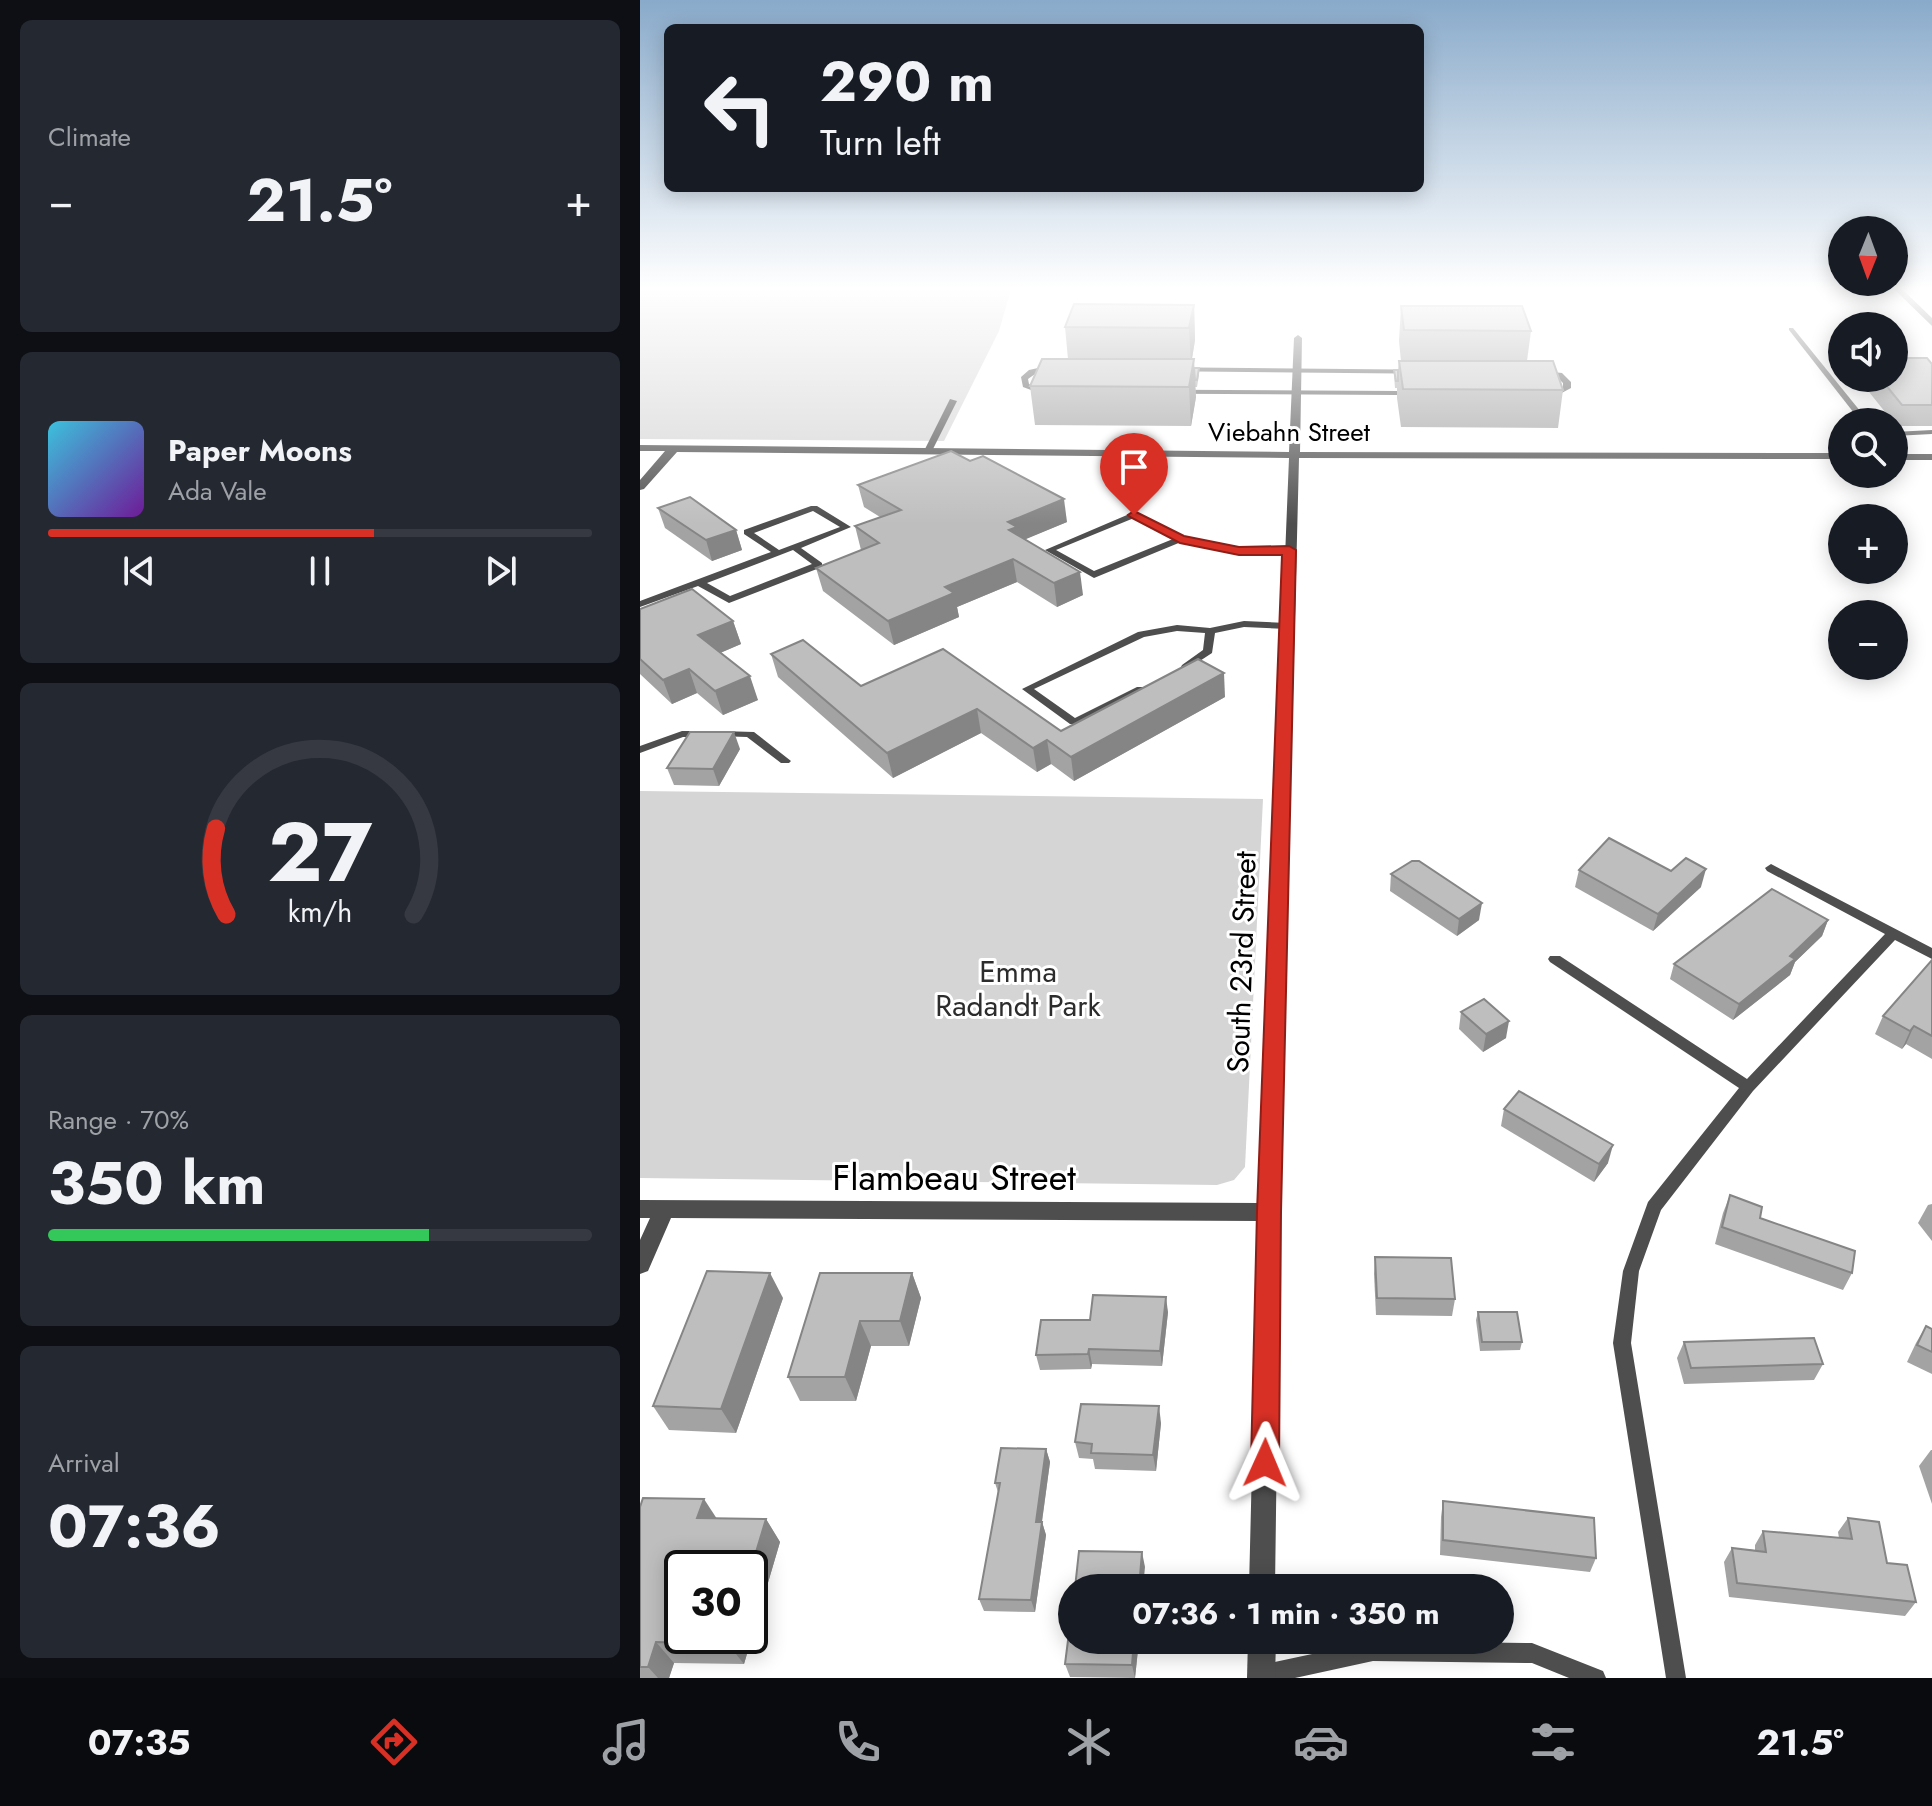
<!DOCTYPE html>
<html lang="en">
<head>
<meta charset="utf-8">
<style>
  :root { --surface:#171b24; --page:#242831; --text:#f1f3f6; --muted:#9ea1a6; --line:#363941; --accent:#d93025 }
  body { margin:0; font-family:Jost,sans-serif; background:var(--page); color:var(--text); height:100vh; display:flex; flex-direction:column; font-size:30px; white-space:nowrap }
  * { box-sizing:border-box; margin:0 }
  p { font-size:26px; color:var(--muted) }
  .icon { flex:none; width:44px; height:44px; fill:none; stroke:currentColor; stroke-width:2; stroke-linecap:round; stroke-linejoin:round }
  .map { position:relative; flex:1; overflow:hidden }
  .drawer { display:flex; flex-direction:column; gap:20px; padding:20px; background:#0d0f14; width:640px }
  .drawer>* { flex:none }
  .hud { position:absolute; left:24px; top:24px; width:760px; height:168px; border-radius:12px; box-shadow:0 4px 20px #0003; background:#171b24; color:var(--text); overflow:hidden }
  .needle { width:52px; rotate:181deg }
  .tools { position:absolute; left:1188px; top:216px; display:grid; gap:16px }
  .tools a { display:grid; place-items:center; width:80px; height:80px; border-radius:50%; background:var(--surface); box-shadow:0 4px 20px #0003; font-size:40px }
  .speed { position:absolute; left:24px; top:1550px; display:flex; gap:16px; font-size:40px; font-weight:700; text-align:center }
  .speed>* { display:grid; place-content:center; width:104px; height:104px; border-radius:50%; background:var(--surface); box-shadow:0 4px 20px #0003; line-height:1 }
  .speed .limit { border:4px solid #111; border-radius:12px; background:#fff; color:#111 }
  .pin { position:absolute; display:grid; place-items:center; width:68px; height:68px; color:#fff; margin:-82px -34px; border-radius:50% 50% 50% 0; rotate:-45deg; box-shadow:0 0 8px #0007 }
  .pin .icon { rotate:45deg }
  .me { position:absolute; width:88px; margin:-44px; rotate:1deg; stroke-linejoin:round; filter:drop-shadow(0 0 6px #0008) }
  .turn { display:flex; align-items:center; gap:28px; height:168px; padding:0 24px; font-size:36px }
  .turn .icon { width:104px; height:104px; stroke-width:2.5 }
  .turn b { display:block; font-size:56px; line-height:68px }
  .big { font-size:60px; font-weight:700; line-height:1.1 }
  .drawer .widget { flex:1; display:flex; flex-direction:column; justify-content:center; gap:12px; min-width:0; padding:0 28px; border-radius:12px; background:var(--page) }
  .drawer .dial { align-items:center; gap:0 }
  .dial svg { height:208px; overflow:visible; fill:none; stroke:var(--line); stroke-width:7; stroke-linecap:round; text-anchor:middle }
  .dial text { fill:var(--text); stroke:none }
  .song { display:flex; align-items:center; gap:24px }
  .cover { width:96px; height:96px; border-radius:12px; background:linear-gradient(135deg,hsl(190 70% 55%),hsl(280 70% 35%)) }
  .played { height:8px; border-radius:4px; background:linear-gradient(90deg,var(--accent) 60%,var(--line) 60%) }
  .keys { display:flex; justify-content:space-around; direction:ltr }
  .heat { display:flex; justify-content:space-between; align-items:center; font-size:44px; direction:ltr }
  .charge { height:12px; border-radius:6px; background:linear-gradient(90deg,#34c759 70%,var(--line) 0) }
  .trip { position:absolute; left:418px; top:1574px; width:456px; height:80px; border-radius:40px; background:var(--surface); box-shadow:0 4px 20px #0003; font-weight:700; line-height:80px; text-align:center }
  .tab-bar { display:flex; height:128px; justify-content:space-around; align-items:center; background:#090b0e; color:var(--muted) }
  .tab-bar .icon { width:56px; height:56px }
  .tab-bar .on { color:var(--accent) }
  .tab-bar b { font-size:36px; color:var(--text) }
  main { display:flex; flex:1; min-height:0 }
  .map>svg:first-child { display:block }
</style>
</head>
<body>
<main>
<section class="drawer">
<div class="widget"><p>Climate</p>
<div class="heat"><a>−</a><b class="big">21.5°</b><a>+</a></div>
</div>
<div class="widget">
<div class="song"><i class="cover"></i><div><b>Paper Moons</b><p>Ada Vale</p></div></div>
<div class="played"></div>
<div class="keys"><svg class="icon" aria-label="previous" viewBox="0 0 24 24"><path d="M18 5L8 12l10 7zM5 5v14"/></svg><svg class="icon" aria-label="pause" viewBox="0 0 24 24"><path d="M8 5v14M16 5v14"/></svg><svg class="icon" aria-label="next" viewBox="0 0 24 24"><path d="M6 5l10 7-10 7zM19 5v14"/></svg></div>
</div>
<div class="widget dial"><svg viewBox="0 0 100 80">
<path d="M14 69A42 42 0 1 1 86 69"/>
<path d="M14 69A42 42 0 0 1 10 36" stroke="#d93025"/>
<text x="50" y="56" font-size="32" font-weight="700">27</text>
<text x="50" y="72" font-size="11">km/h</text>
</svg></div>
<div class="widget"><p>Range · 70%</p><b class="big">350 km</b><div class="charge"></div></div>
<div class="widget"><p>Arrival</p><b class="big">07:36</b></div>
</section>
<div class="map">
<svg width="1292" height="1678" viewBox="0 0 1292 1678">
  <rect width="100%" height="100%" fill="#fff"/>
  <g fill="#d5d5d5">
    <polygon points="0,289 371,289 359,331 304,441 0,439"/>
    <polygon points="0,791 623,799 605,1167 594,1180 577,1185 0,1178"/>
  </g>
  <g fill="none" stroke-linecap="round" stroke-linejoin="round">
    <g fill="#4e4e4e" fill-rule="evenodd">
      <polygon points="1149,328 1153,328 1229,422 1221,422 1149,330"/>
      <path d="M407,366l497,5 18,2 9,9v6l-15,8 -517,-3 -16,-6 -2,-10 8,-7zM407,370l497,5 13,2 6,6v4l-8,5 -515,-3 -11,-5 -1,-5 7,-5z"/>
      <polygon points="310,399 317,401 292,451 285,453 284,451"/>
      <polygon points="1292,430 1292,434 1254,436 1254,432"/>
      <path d="M171,506h6l34,21 -50,21 21,15v4l-93,36 -31,-17 -58,21v-6l131,-49 -27,-18v-4zM173,511l27,16 -61,23 -25,-17zM153,550l19,14 -82,32 -23,-13z"/>
      <path d="M494,512l49,25 56,11 50,-1 4,3 -4,3 -50,1 -58,-12 -87,36 -49,-28zM494,518l39,21 -79,32 -38,-21z"/>
      <polygon points="604,621 647,623 652,626 647,629 604,627 575,633 572,653 546,670 541,667 542,665 563,650 565,633 537,631 504,637 394,689 435,718 497,687 505,687 506,689 438,724 430,724 382,689 498,632 537,625 570,628"/>
      <polygon points="42,731 62,731 67,734 62,737 43,737 0,753 0,746"/>
      <polygon points="80,731 114,732 151,761 149,763 141,763 107,737 76,736 75,734"/>
      <polygon points="1131,864 1292,948 1292,959 1255,940 1113,1091 1021,1210 999,1271 991,1343 1046,1678 1026,1678 973,1343 983,1271 1008,1202 1099,1088 910,962 908,959 910,956 920,956 1107,1079 1245,934 1127,871 1125,868"/>
      <polygon points="733,1641 892,1643 963,1671 966,1678 929,1678 892,1663 733,1661 655,1678 612,1678 611,1675 614,1668 621,1665"/>
    </g>
    <g fill="#4e4e4e" fill-rule="evenodd">
      <polygon points="1254,289 1262,289 1292,318 1292,326"/>
      <polygon points="658,335 662,338 660,452 1202,453 1202,459 659,458 640,1212 635,1588 609,1588 618,1221 31,1218 8,1271 0,1274 0,1240 10,1218 0,1218 0,1200 619,1203 649,458 37,452 4,489 0,490 0,480 25,451 0,451 0,445 649,452 654,338"/>
      <rect x="1254" y="454" width="38" height="6"/>
      <polygon points="608,1640 636,1640 635,1678 607,1678"/>
    </g>
  </g>
  <g fill="#a3a3a3">
    <polygon points="554,305 555,340 552,359 554,368 559,375 557,387 555,387 556,397 551,426 395,425 390,386 428,359 425,327"/>
    <polygon points="761,306 891,331 887,361 923,390 918,428 761,427 757,398 757,388 755,388 754,376 754,370 758,370 759,361 761,361 759,341"/>
    <polygon points="1292,364 1292,426 1256,426 1254,422 1253,422 1218,378 1254,378"/>
    <polygon points="218,485 427,522 385,539 443,595 417,607 377,582 317,607 319,617 254,645 183,591 176,568 221,550 215,526 240,517 224,507"/>
    <polygon points="18,508 96,530 102,550 72,561 25,528"/>
    <polygon points="0,609 93,621 101,644 80,653 118,700 83,715 57,693 32,704 0,674"/>
    <polygon points="303,649 421,731 585,697 434,781 411,764 397,772 341,733 253,778 138,677 131,654 221,686"/>
    <polygon points="100,749 79,786 34,785 27,768"/>
    <polygon points="939,870 1061,887 1013,931 935,887"/>
    <polygon points="751,874 839,920 817,936 750,891"/>
    <polygon points="1188,920 1182,936 1155,962 1150,975 1093,1020 1030,979 1034,964"/>
    <polygon points="1292,960 1292,1059 1266,1044 1262,1049 1235,1034 1243,1016"/>
    <polygon points="821,1012 866,1038 843,1052 819,1029"/>
    <polygon points="864,1109 968,1163 954,1182 861,1126"/>
    <polygon points="1090,1195 1120,1218 1212,1273 1203,1290 1075,1244 1083,1213"/>
    <polygon points="1292,1204 1292,1241 1278,1223 1288,1205"/>
    <polygon points="735,1257 815,1299 812,1316 736,1315 734,1274"/>
    <polygon points="272,1273 281,1298 269,1346 231,1346 216,1401 160,1401 148,1377"/>
    <polygon points="143,1298 96,1433 29,1430 13,1406"/>
    <polygon points="528,1312 522,1366 452,1364 451,1369 400,1370 396,1355 450,1320"/>
    <polygon points="838,1312 882,1342 880,1350 840,1351 836,1320"/>
    <polygon points="1286,1326 1292,1329 1292,1374 1267,1362 1276,1343"/>
    <polygon points="1044,1342 1183,1364 1174,1380 1044,1384 1037,1358"/>
    <polygon points="521,1423 516,1471 455,1469 453,1459 439,1458 435,1442"/>
    <polygon points="406,1449 410,1462 402,1522 406,1535 395,1612 344,1611 339,1599 358,1492 355,1483"/>
    <polygon points="1291,1450 1292,1450 1292,1504 1279,1466"/>
    <polygon points="803,1501 956,1558 950,1572 800,1555 801,1517"/>
    <polygon points="0,1507 77,1518 126,1519 140,1542 104,1664 34,1663 29,1678 0,1678"/>
    <polygon points="1208,1518 1247,1563 1276,1602 1265,1616 1089,1597 1084,1562 1092,1548 1115,1550 1115,1545 1123,1531 1199,1538 1198,1532"/>
    <polygon points="432,1640 499,1640 495,1678 430,1677 425,1664"/>
  </g>
  <g fill="#858585">
    <polygon points="554,305 555,340 551,364 549,328"/>
    <polygon points="554,359 556,397 551,426 549,387"/>
    <polygon points="424,499 427,522 379,542 370,529 368,522"/>
    <polygon points="96,530 102,550 72,561 66,540"/>
    <polygon points="373,559 377,582 317,607 319,617 254,645 248,621 305,587"/>
    <polygon points="440,572 443,595 417,607 414,583"/>
    <polygon points="93,621 101,644 66,659 58,635"/>
    <polygon points="49,669 57,693 32,704 23,680"/>
    <polygon points="584,673 585,697 434,781 431,757"/>
    <polygon points="110,676 118,700 83,715 75,691"/>
    <polygon points="337,709 341,733 253,778 247,753"/>
    <polygon points="94,732 100,749 79,786 73,769"/>
    <polygon points="407,740 411,764 397,772 393,748"/>
    <polygon points="1066,869 1061,887 1013,931 1018,914"/>
    <polygon points="842,903 839,920 817,936 819,919"/>
    <polygon points="1188,920 1182,936 1155,962 1150,975 1093,1020 1099,1004"/>
    <polygon points="869,1021 866,1038 843,1052 846,1034"/>
    <polygon points="1274,1026 1266,1044 1262,1049 1270,1031"/>
    <polygon points="973,1145 968,1163 954,1182 959,1164"/>
    <polygon points="130,1273 143,1298 96,1433 81,1409"/>
    <polygon points="272,1273 281,1298 269,1346 260,1321"/>
    <polygon points="526,1297 528,1312 522,1366 520,1351"/>
    <polygon points="220,1321 231,1346 216,1401 205,1377"/>
    <polygon points="449,1349 452,1364 451,1369 448,1354"/>
    <polygon points="519,1406 521,1423 516,1471 513,1455"/>
    <polygon points="406,1449 410,1462 400,1535 396,1522"/>
    <polygon points="64,1499 79,1522 57,1518"/>
    <polygon points="126,1519 140,1542 104,1664 88,1644 91,1636 110,1636 110,1572"/>
    <polygon points="402,1522 406,1535 395,1612 391,1600"/>
    <polygon points="502,1552 505,1567 503,1588 499,1588"/>
    <polygon points="494,1640 499,1640 495,1678 492,1665"/>
    <polygon points="16,1642 34,1663 29,1678 18,1678 8,1667"/>
  </g>
  <g fill="#bebebe" stroke="#858585" stroke-width="2">
    <polygon points="434,304 554,305 549,328 425,327"/>
    <polygon points="761,306 882,306 891,331 764,330"/>
    <polygon points="1254,358 1287,358 1292,364 1292,405 1262,405 1240,378 1254,378"/>
    <polygon points="402,359 554,359 549,387 390,386"/>
    <polygon points="759,361 913,361 923,390 763,389"/>
    <polygon points="554,368 559,368 557,380 555,380"/>
    <polygon points="754,370 758,370 758,381 756,381"/>
    <polygon points="311,451 330,461 343,456 424,499 368,522 377,527 369,530 440,572 414,583 373,559 305,587 314,593 248,621 176,568 239,543 215,526 261,510 218,485"/>
    <polygon points="50,497 96,530 66,540 18,508"/>
    <polygon points="52,589 93,621 58,635 110,676 75,691 49,669 23,680 0,659 0,609"/>
    <polygon points="163,640 221,686 303,649 421,731 558,659 584,673 431,757 407,740 393,748 337,709 247,753 131,654"/>
    <polygon points="50,732 94,732 73,769 27,768"/>
    <polygon points="969,838 1031,871 1046,858 1066,869 1018,914 939,870"/>
    <polygon points="772,861 779,861 842,903 819,919 751,874"/>
    <polygon points="1132,889 1188,920 1150,956 1155,959 1099,1004 1034,964"/>
    <polygon points="1292,960 1292,1036 1274,1026 1270,1031 1243,1016"/>
    <polygon points="844,999 869,1021 846,1034 821,1012"/>
    <polygon points="879,1091 973,1145 959,1164 864,1109"/>
    <polygon points="1090,1195 1122,1207 1120,1218 1215,1251 1212,1273 1082,1227"/>
    <polygon points="735,1257 811,1258 815,1299 737,1298"/>
    <polygon points="67,1271 130,1273 81,1409 13,1406"/>
    <polygon points="180,1273 272,1273 260,1321 220,1321 205,1377 148,1377"/>
    <polygon points="453,1295 526,1297 520,1351 449,1349 448,1354 396,1355 401,1320 450,1320"/>
    <polygon points="838,1312 877,1312 882,1342 842,1342"/>
    <polygon points="1286,1326 1292,1329 1292,1352 1277,1345"/>
    <polygon points="1174,1338 1183,1364 1051,1368 1044,1342"/>
    <polygon points="441,1404 519,1406 513,1455 451,1453 452,1444 435,1442"/>
    <polygon points="361,1448 406,1449 396,1522 402,1522 391,1600 339,1599 360,1483 355,1483"/>
    <polygon points="3,1498 64,1499 57,1518 126,1519 110,1572 110,1568 42,1568 42,1636 91,1636 88,1644 16,1642 8,1667 0,1667 0,1507"/>
    <polygon points="803,1501 954,1518 956,1558 803,1540"/>
    <polygon points="1208,1518 1239,1522 1247,1563 1267,1565 1276,1602 1097,1583 1092,1548 1126,1552 1123,1531 1212,1539"/>
    <polygon points="439,1551 502,1552 499,1588 435,1588"/>
    <polygon points="432,1609 432,1640 494,1640 492,1665 425,1664"/>
  </g>
  <linearGradient id="sky" x2="0" y2="1"><stop stop-color="#89aaca"/><stop offset="0.55" stop-color="#fff"/><stop offset="1" stop-color="#fff" stop-opacity="0"/></linearGradient>
  <rect width="1292" height="524" fill="url(#sky)"/>
  <polygon fill="#d93025" stroke="#8d1f18" stroke-width="2" points="494,511 544,536 599,547 649,546 656,550 641,1212 639,1463 635,1473 625,1477 615,1473 611,1463 617,1212 642,555 599,555 540,543 490,517 488,515"/>
  <g text-anchor="middle" stroke-width="6" stroke-linejoin="round" paint-order="stroke">
    <g font-size="26" fill="#000" stroke="#fff">
      <text x="649" y="441">Viebahn Street</text>
    </g>
    <g font-size="30" fill="#000" stroke="#fff">
      <text transform="translate(602 962) rotate(-88)" y="10">South 23rd Street</text>
    </g>
    <g font-size="30" fill="#2c2c2c" stroke="#fff">
      <text x="378" y="982">Emma<tspan x="378" dy="34">Radandt Park</tspan></text>
    </g>
    <g font-size="36" fill="#000" stroke="#fff">
      <text x="314" y="1190">Flambeau Street</text>
    </g>
  </g>
</svg>
<div class="tools">
<a><svg class="needle" viewBox="-14 -14 28 28"><path d="M0-13l5 13h-10z" fill="#e53935"/><path d="M0 13l5-13h-10z" fill="#9ea1a6"/></svg></a>
<a><svg class="icon" aria-label="sound" viewBox="0 0 24 24"><path d="M4 9h4l5-4v14l-5-4H4zM17 9q2 3 0 6"/></svg></a>
<a><svg class="icon" aria-label="search" viewBox="0 0 24 24"><circle cx="10" cy="10" r="6"/><path d="M15 15l6 6"/></svg></a>
<a>+</a>
<a>−</a>
</div>
<div class="speed"><div class="limit">30</div></div>
<div class="pin" style="left:494px;top:515px;background:#d93025"><svg class="icon" aria-label="arrive" viewBox="0 0 24 24"><path d="M6 21V4h12l-3 4 3 4H6"/></svg></div>
<svg class="me" style="left:625px;top:1463px" viewBox="-20 -20 40 40"><path d="M0-17L14 15 0 8-14 15z" fill="#d93025" stroke="#fff" stroke-width="4"/></svg>
<div class="trip">07:36 · 1 min · 350 m</div>
<div class="hud">
<div class="turn"><svg class="icon" aria-label="left" viewBox="0 0 24 24"><path d="M17 20v-9H6M10 6l-5 5 5 5"/></svg><div><b>290 m</b>Turn left</div></div>
</div>
</div>
</main>
<nav class="tab-bar">
<b>07:35</b>
<svg class="icon on" aria-label="directions" viewBox="0 0 24 24"><path d="M12 3l9 9-9 9-9-9zM9 14v-3h6M13 9l2 2-2 2"/></svg>
<svg class="icon" aria-label="music" viewBox="0 0 24 24"><path d="M9 18V5l10-2v13"/><circle cx="6" cy="18" r="3"/><circle cx="16" cy="16" r="3"/></svg>
<svg class="icon" aria-label="phone" viewBox="0 0 24 24"><path d="M5 4h4l2 5-3 2q2 4 5 5l2-3 5 2v4C11 20 4 13 5 4z"/></svg>
<svg class="icon" aria-label="climate" viewBox="0 0 24 24"><path d="M12 3v18M4 7l16 10M4 17L20 7"/></svg>
<svg class="icon" aria-label="car" viewBox="0 0 24 24"><path d="M5 17H2v-5l4-1 3-4h7l3 4 3 1v5h-3M9 17h6M6 11h13"/><circle cx="7" cy="17" r="2"/><circle cx="17" cy="17" r="2"/></svg>
<svg class="icon" aria-label="filters" viewBox="0 0 24 24"><path d="M4 7h16M4 17h16"/><circle cx="9" cy="7" r="2"/><circle cx="15" cy="17" r="2"/></svg>
<b>21.5°</b>
</nav>
</body>
</html>
